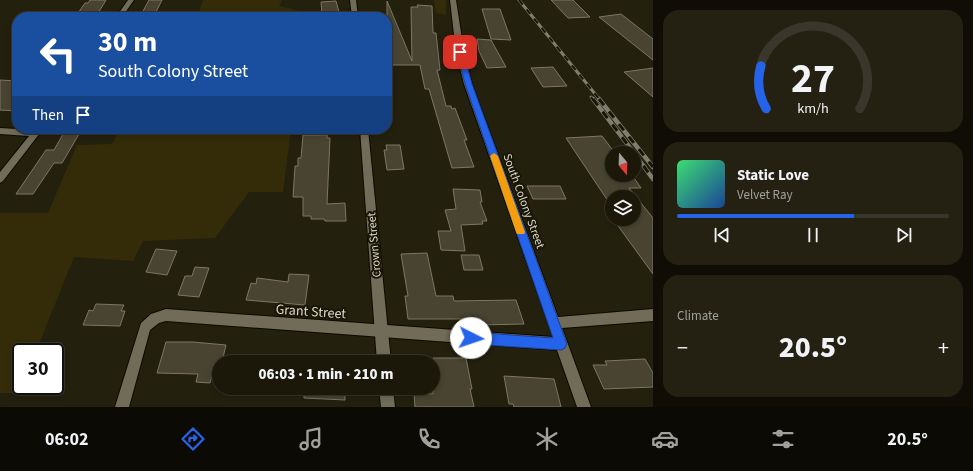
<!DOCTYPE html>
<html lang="en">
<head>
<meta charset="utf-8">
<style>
  :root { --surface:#1b180a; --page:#242113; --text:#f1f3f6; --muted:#a0a09c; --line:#39372b; --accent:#2563eb }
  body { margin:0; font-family:"Source Sans 3",sans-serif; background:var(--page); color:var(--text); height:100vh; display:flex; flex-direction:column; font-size:15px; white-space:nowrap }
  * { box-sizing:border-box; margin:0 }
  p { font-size:13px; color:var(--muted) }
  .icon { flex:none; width:22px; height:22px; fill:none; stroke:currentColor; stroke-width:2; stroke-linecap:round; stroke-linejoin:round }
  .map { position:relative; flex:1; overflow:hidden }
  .panel { display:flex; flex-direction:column; gap:10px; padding:10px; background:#0f0d06; width:320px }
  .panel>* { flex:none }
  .banner { position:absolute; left:12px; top:12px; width:380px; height:122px; border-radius:16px; box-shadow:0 2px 6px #0003,0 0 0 1px var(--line); background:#1a4fa0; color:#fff; overflow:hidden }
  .needle { width:26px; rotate:161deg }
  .controls { position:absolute; left:605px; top:146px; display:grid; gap:8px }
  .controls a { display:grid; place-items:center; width:36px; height:36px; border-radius:50%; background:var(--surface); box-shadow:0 2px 6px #0003,0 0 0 1px var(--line); font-size:20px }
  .speed { position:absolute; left:12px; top:343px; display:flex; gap:8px; font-size:20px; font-weight:700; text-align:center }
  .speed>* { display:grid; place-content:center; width:52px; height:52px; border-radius:50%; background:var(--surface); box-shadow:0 2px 6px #0003,0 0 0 1px var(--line); line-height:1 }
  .speed .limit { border:2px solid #111; border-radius:6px; background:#fff; color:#111 }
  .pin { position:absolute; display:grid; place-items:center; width:34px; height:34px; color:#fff; margin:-17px; border-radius:8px; box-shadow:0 2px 6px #0006 }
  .me { position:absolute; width:44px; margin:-22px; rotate:94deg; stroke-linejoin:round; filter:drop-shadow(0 0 3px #0008) }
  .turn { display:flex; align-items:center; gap:14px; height:84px; padding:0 20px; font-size:18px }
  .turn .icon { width:52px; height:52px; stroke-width:2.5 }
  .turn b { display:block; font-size:28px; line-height:34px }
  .then { display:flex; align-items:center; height:38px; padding:0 20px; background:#0003; gap:8px; font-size:15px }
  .big { font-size:30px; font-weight:800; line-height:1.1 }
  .panel .card { flex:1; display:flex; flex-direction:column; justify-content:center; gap:6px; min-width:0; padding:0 14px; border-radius:16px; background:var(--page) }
  .panel .dial { align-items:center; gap:0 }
  .dial svg { height:104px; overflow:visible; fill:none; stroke:var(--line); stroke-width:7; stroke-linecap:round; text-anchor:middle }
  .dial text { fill:var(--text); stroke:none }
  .song { display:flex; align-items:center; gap:12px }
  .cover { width:48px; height:48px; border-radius:6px; background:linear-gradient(135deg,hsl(140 70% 55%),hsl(220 70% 35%)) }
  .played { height:4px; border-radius:2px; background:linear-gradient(90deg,var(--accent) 65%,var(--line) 65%) }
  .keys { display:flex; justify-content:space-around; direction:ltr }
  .heat { display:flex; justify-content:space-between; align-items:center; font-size:22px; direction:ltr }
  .trip { position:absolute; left:212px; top:355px; width:228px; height:40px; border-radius:20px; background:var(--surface); box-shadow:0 2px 6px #0003,0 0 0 1px var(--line); font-weight:800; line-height:40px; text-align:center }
  .dock { display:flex; height:64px; justify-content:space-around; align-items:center; background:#0b0a04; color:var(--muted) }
  .dock .icon { width:28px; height:28px }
  .dock .selected { color:var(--accent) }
  .dock b { font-size:18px; color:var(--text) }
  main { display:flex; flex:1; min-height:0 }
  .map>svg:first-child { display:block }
</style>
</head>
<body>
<main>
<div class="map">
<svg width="653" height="407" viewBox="0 0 653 407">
  <rect width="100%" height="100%" fill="#24200e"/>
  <g fill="#342c09">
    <polygon points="203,0 282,0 279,6 304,12 305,17 197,17"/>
    <polygon points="434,0 446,0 446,15 436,13"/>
    <polygon points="120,129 291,129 283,192 249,192 215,238 143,241 133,261 74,257 37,349 56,350 55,352 21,352 21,386 38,386 35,393 0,393 0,213 48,213 77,145 112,144"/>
  </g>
  <g fill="#484431" stroke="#7c7763">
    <polygon points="90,0 106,0 97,15 76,16 85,3 88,3"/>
    <polygon points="149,0 162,0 156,12 142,13"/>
    <polygon points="551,0 573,0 590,17 568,18"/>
    <polygon points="336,1 340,16 326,16 326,14 322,14 321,2"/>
    <polygon points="387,1 412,61 411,7 418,7 417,5 432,6 433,33 436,33 440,70 437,70 446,106 451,106 452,109 455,108 467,140 464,140 474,167 452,168 429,89 425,89 420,65 387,65"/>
    <polygon points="482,9 500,9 511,40 491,39"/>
    <polygon points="621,14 653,39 653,60 599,17"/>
    <polygon points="477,39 491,40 506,67 487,68 479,51"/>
    <polygon points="553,67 567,86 543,87 531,68"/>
    <polygon points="653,68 653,97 624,72"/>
    <polygon points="0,80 17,81 17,111 0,110"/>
    <polygon points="66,129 82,129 62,163 54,163 33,194 16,194 46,150 54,150"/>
    <polygon points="303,135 327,135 327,138 330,138 327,204 345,203 346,221 325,221 324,219 311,219 311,216 303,216 303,197 293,197 295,166 298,166 298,158 301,158"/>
    <polygon points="602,136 615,153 612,153 612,175 632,175 641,188 629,188 653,218 653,274 613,219 634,219 634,197 612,197 612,207 566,138"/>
    <polygon points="386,145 400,145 404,169 387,170 384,150 387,150"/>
    <polygon points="527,186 560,186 566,199 533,199"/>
    <polygon points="453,189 480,190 482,202 480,202 487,221 482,221 483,224 461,225 465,251 441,250 438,231 451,231 445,210 456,209"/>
    <polygon points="156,249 177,251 167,275 146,272"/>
    <polygon points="427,253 436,296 453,296 454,301 516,300 524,324 481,325 480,319 408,319 405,296 408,296 401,254"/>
    <polygon points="461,255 479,255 483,270 464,270"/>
    <polygon points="195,267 209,268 199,297 178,295 185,276 192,276"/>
    <polygon points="289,274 309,275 305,305 246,300 251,283 256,284 257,278 288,282"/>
    <polygon points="96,304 124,305 121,311 125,311 120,326 83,325 89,310 93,311"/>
    <polygon points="166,342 193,342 226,345 222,362 219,362 219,369 214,369 210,383 196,382 198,374 157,373"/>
    <polygon points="433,358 466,358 472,389 470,389 474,407 415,407 414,393 433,394"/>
    <polygon points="645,359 653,373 653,387 604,389 593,365 607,365 605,361"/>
    <polygon points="504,376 554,379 561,407 514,407 513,404 509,404"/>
    <polygon points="304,388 345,388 345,400 304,398"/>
  </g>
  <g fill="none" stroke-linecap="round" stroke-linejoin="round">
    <g stroke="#0d0900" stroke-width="2">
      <g id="minor">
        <polygon points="128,0 134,0 122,17 116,17"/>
        <polygon points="450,0 456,0 464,52 472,84 558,317 653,309 653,321 562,328 591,407 577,407 557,350 166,321 159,323 150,330 129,407 115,407 141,323 151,314 166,309 553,337 464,84 456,52"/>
        <polygon points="0,128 34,130 43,129 3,181 0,183 0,172 29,136 0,134"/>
      </g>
    </g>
    <g stroke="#0d0900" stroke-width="2">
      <g id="tertiary">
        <polygon points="350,0 356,0 358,17 352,17"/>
        <polygon points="360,129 368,129 391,362 377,362"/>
        <polygon points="379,388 393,388 395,407 381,407"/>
      </g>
    </g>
    <use href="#minor" fill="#706c58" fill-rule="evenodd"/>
    <use href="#tertiary" fill="#706c58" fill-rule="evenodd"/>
    <g stroke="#807d6f" stroke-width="3">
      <g id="rail-far1">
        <polyline points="519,0 600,100"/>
        <polyline points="591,97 593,100"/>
      </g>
    </g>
    <g stroke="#807d6f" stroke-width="4.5">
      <g id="rail">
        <polyline points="593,99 634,153"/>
        <polyline points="599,99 653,167"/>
        <polyline points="634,153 653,179"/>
      </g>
    </g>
    <use href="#rail-far1" stroke="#1a1605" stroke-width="2" stroke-dasharray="6" stroke-linecap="butt"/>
    <use href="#rail" stroke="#1a1605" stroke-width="3" stroke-dasharray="8" stroke-linecap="butt"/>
  </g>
  <polygon fill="#2563eb" stroke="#184099" points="460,50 463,52 472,84 567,344 565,348 561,350 471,344 467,342 465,338 467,334 471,332 553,338 465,84 457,52"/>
  <polygon fill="#f59e0b" points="494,153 498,156 525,232 524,234 517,234 516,232 490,156"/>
  <g text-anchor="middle" stroke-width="4" stroke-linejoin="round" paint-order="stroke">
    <g font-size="12" fill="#dbd9ce" stroke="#1a1605">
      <text transform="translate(524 201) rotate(70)" y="4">South Colony Street</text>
      <text transform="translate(374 245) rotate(-95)" y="4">Crown Street</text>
    </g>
    <g font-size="14" fill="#dbd9ce" stroke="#1a1605">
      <text transform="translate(311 311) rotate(4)" y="5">Grant Street</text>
    </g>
  </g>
</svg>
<div class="controls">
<a><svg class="needle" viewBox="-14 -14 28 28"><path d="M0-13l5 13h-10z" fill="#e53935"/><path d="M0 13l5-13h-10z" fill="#a0a09c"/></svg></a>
<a><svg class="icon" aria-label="layers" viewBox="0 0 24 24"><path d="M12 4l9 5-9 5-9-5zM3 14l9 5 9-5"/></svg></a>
</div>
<div class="speed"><div class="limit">30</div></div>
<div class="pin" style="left:460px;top:52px;background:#d93025"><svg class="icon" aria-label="arrive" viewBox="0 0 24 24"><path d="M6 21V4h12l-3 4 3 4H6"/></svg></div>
<svg class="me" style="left:471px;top:338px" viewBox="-20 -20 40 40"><circle r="19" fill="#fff"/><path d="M0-13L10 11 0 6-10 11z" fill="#2563eb"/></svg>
<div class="trip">06:03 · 1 min · 210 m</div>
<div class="banner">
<div class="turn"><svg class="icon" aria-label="left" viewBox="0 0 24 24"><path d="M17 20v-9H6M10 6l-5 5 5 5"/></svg><div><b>30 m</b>South Colony Street</div></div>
<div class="then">Then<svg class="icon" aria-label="arrive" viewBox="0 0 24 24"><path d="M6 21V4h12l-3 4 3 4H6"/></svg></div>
</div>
</div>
<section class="panel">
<div class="card dial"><svg viewBox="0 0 100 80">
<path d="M14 69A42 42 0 1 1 86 69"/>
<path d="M14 69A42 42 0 0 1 10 36" stroke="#2563eb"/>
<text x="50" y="56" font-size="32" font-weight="700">27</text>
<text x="50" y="72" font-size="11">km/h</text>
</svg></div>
<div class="card">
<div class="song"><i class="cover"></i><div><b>Static Love</b><p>Velvet Ray</p></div></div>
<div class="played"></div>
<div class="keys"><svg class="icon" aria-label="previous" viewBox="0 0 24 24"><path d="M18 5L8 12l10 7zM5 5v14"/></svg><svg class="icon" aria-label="pause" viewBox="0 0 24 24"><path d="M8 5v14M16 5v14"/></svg><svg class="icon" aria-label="next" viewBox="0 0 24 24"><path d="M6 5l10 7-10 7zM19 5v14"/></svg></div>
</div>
<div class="card"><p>Climate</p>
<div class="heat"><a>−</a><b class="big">20.5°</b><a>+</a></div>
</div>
</section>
</main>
<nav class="dock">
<b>06:02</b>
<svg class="icon selected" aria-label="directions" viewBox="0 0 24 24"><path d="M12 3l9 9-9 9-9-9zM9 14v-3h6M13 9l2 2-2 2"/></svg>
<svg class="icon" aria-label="music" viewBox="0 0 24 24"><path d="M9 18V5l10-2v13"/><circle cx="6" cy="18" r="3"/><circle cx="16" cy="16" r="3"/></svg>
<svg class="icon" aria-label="phone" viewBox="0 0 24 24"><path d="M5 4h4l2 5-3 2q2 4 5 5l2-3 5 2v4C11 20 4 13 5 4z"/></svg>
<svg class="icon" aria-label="climate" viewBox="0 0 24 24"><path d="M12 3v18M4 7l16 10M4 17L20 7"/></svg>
<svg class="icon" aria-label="car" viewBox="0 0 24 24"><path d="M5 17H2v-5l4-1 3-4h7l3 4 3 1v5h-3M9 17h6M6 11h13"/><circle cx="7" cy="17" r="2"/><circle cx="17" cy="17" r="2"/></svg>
<svg class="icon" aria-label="filters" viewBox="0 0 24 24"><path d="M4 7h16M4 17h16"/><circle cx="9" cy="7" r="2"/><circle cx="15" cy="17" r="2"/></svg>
<b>20.5°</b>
</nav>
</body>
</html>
